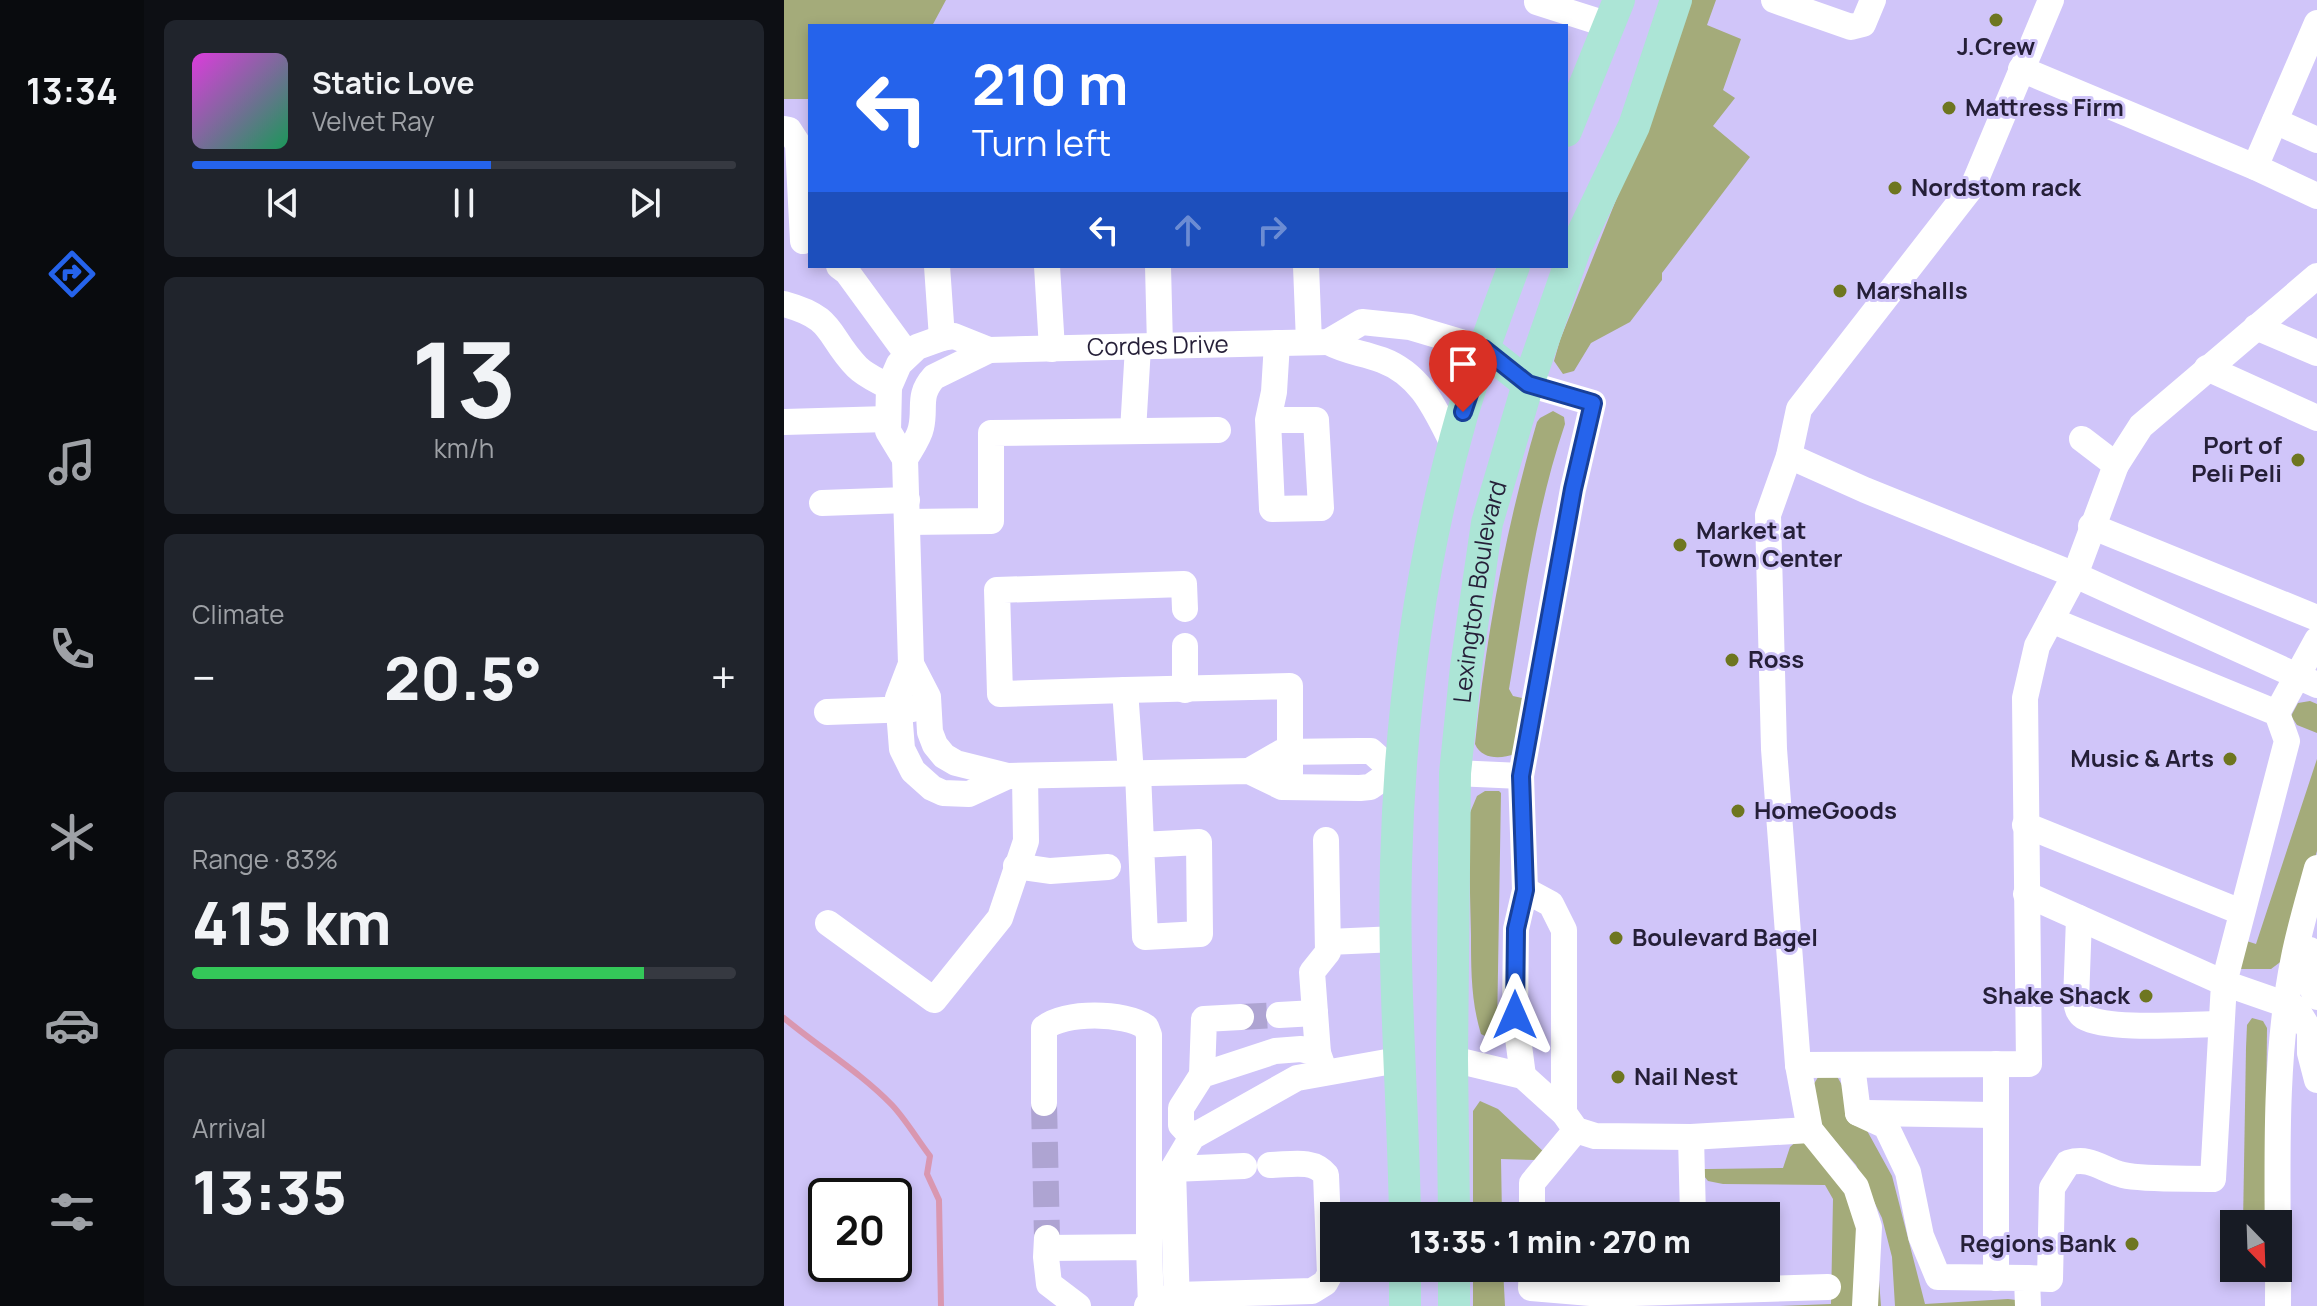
<!DOCTYPE html>
<html lang="en">
<head>
<meta charset="utf-8">
<style>
  :root { --surface:#171b24; --page:#20242c; --text:#f1f3f6; --muted:#9ea1a6; --line:#363941; --accent:#2563eb }
  body { margin:0; font-family:Manrope,sans-serif; background:var(--page); color:var(--text); height:100vh; display:flex; flex-direction:column; font-size:30px; white-space:nowrap }
  * { box-sizing:border-box; margin:0 }
  p { font-size:26px; color:var(--muted) }
  .icon { flex:none; width:44px; height:44px; fill:none; stroke:currentColor; stroke-width:2; stroke-linecap:round; stroke-linejoin:round }
  .map { position:relative; flex:1; overflow:hidden }
  .side { display:flex; flex-direction:column; gap:20px; padding:20px; background:#0d0f14; width:640px }
  .side>* { flex:none }
  .guide { position:absolute; left:24px; top:24px; width:760px; height:244px; border-radius:0px; box-shadow:0 4px 12px #0003; background:#2563eb; color:#fff; overflow:hidden }
  .needle { width:52px; rotate:157deg }
  .fabs { position:absolute; left:1436px; top:1210px; display:grid; gap:16px }
  .fabs a { display:grid; place-items:center; width:72px; height:72px; border-radius:0px; background:var(--surface); box-shadow:0 4px 12px #0003; font-size:40px }
  .speed { position:absolute; left:24px; top:1178px; display:flex; gap:16px; font-size:40px; font-weight:700; text-align:center }
  .speed>* { display:grid; place-content:center; width:104px; height:104px; border-radius:50%; background:var(--surface); box-shadow:0 4px 12px #0003; line-height:1 }
  .speed .limit { border:4px solid #111; border-radius:12px; background:#fff; color:#111 }
  .pin { position:absolute; display:grid; place-items:center; width:68px; height:68px; color:#fff; margin:-82px -34px; border-radius:50% 50% 50% 0; rotate:-45deg; box-shadow:0 0 8px #0007 }
  .pin .icon { rotate:45deg }
  .me { position:absolute; width:88px; margin:-44px; rotate:0deg; stroke-linejoin:round; filter:drop-shadow(0 0 6px #0008) }
  .turn { display:flex; align-items:center; gap:28px; height:168px; padding:0 32px; font-size:36px }
  .turn .icon { width:104px; height:104px; stroke-width:2.5 }
  .turn b { display:block; font-size:56px; line-height:68px }
  .lanes { display:flex; align-items:center; height:76px; padding:0 32px; background:#0003; justify-content:center; gap:40px; direction:ltr }
  .lanes .off { opacity:.35 }
  .big { font-size:60px; font-weight:800; line-height:1.1 }
  .side .card { flex:1; display:flex; flex-direction:column; justify-content:center; gap:12px; min-width:0; padding:0 28px; border-radius:12px; background:var(--page) }
  .side .dial { align-items:center; gap:0 }
  .dial b { font-size:104px; line-height:1 }
  .song { display:flex; align-items:center; gap:24px }
  .cover { width:96px; height:96px; border-radius:12px; background:linear-gradient(135deg,hsl(300 70% 55%),hsl(150 70% 35%)) }
  .played { height:8px; border-radius:4px; background:linear-gradient(90deg,var(--accent) 55%,var(--line) 55%) }
  .keys { display:flex; justify-content:space-around; direction:ltr }
  .heat { display:flex; justify-content:space-between; align-items:center; font-size:44px; direction:ltr }
  .charge { height:12px; border-radius:6px; background:linear-gradient(90deg,#34c759 83%,var(--line) 0) }
  .trip { position:absolute; left:536px; top:1202px; width:460px; height:80px; border-radius:0px; background:var(--surface); box-shadow:0 4px 12px #0003; font-weight:800; line-height:80px; text-align:center }
  main { display:flex; flex:1; min-height:0 }
  .tab-bar { display:flex; flex-direction:column; width:144px; justify-content:space-around; align-items:center; background:#090b0e; color:var(--muted) }
  .tab-bar .icon { width:56px; height:56px }
  .tab-bar .active { color:var(--accent) }
  .tab-bar b { font-size:36px; color:var(--text) }
  .map>svg:first-child { display:block }
</style>
</head>
<body>
<main>
<nav class="tab-bar">
<b>13:34</b>
<svg class="icon active" aria-label="directions" viewBox="0 0 24 24"><path d="M12 3l9 9-9 9-9-9zM9 14v-3h6M13 9l2 2-2 2"/></svg>
<svg class="icon" aria-label="music" viewBox="0 0 24 24"><path d="M9 18V5l10-2v13"/><circle cx="6" cy="18" r="3"/><circle cx="16" cy="16" r="3"/></svg>
<svg class="icon" aria-label="phone" viewBox="0 0 24 24"><path d="M5 4h4l2 5-3 2q2 4 5 5l2-3 5 2v4C11 20 4 13 5 4z"/></svg>
<svg class="icon" aria-label="climate" viewBox="0 0 24 24"><path d="M12 3v18M4 7l16 10M4 17L20 7"/></svg>
<svg class="icon" aria-label="car" viewBox="0 0 24 24"><path d="M5 17H2v-5l4-1 3-4h7l3 4 3 1v5h-3M9 17h6M6 11h13"/><circle cx="7" cy="17" r="2"/><circle cx="17" cy="17" r="2"/></svg>
<svg class="icon" aria-label="filters" viewBox="0 0 24 24"><path d="M4 7h16M4 17h16"/><circle cx="9" cy="7" r="2"/><circle cx="15" cy="17" r="2"/></svg>
</nav>
<section class="side">
<div class="card">
<div class="song"><i class="cover"></i><div><b>Static Love</b><p>Velvet Ray</p></div></div>
<div class="played"></div>
<div class="keys"><svg class="icon" aria-label="previous" viewBox="0 0 24 24"><path d="M18 5L8 12l10 7zM5 5v14"/></svg><svg class="icon" aria-label="pause" viewBox="0 0 24 24"><path d="M8 5v14M16 5v14"/></svg><svg class="icon" aria-label="next" viewBox="0 0 24 24"><path d="M6 5l10 7-10 7zM19 5v14"/></svg></div>
</div>
<div class="card dial"><b>13</b><p>km/h</p></div>
<div class="card"><p>Climate</p>
<div class="heat"><a>−</a><b class="big">20.5°</b><a>+</a></div>
</div>
<div class="card"><p>Range · 83%</p><b class="big">415 km</b><div class="charge"></div></div>
<div class="card"><p>Arrival</p><b class="big">13:35</b></div>
</section>
<div class="map">
<svg width="1533" height="1306" viewBox="0 0 1533 1306">
  <rect width="100%" height="100%" fill="#d0c5f9"/>
  <g fill="#a4ab7a">
    <polygon points="0,0 162,0 148,26 26,26 26,99 0,99"/>
    <polygon points="908,0 932,0 923,25 957,39 939,90 951,98 929,126 966,157 878,273 878,280 846,322 807,343 790,371 779,374 770,361 776,340 868,110"/>
    <path d="M769,411l11,6 1,7c-29,85 -41,177 -56,265l4,7 9,2 -7,56c-14,5 -33,6 -40,-10 11,-108 31,-217 62,-322l3,-4z"/>
    <polygon points="1526,701 1533,704 1533,733 1513,725 1507,716 1514,703"/>
    <polygon points="1533,759 1533,851 1499,960 1487,969 1456,969 1450,937 1472,944"/>
    <path d="M701,791h14l2,2 -4,237 -2,11 -14,-7c-10,-32 -10,-66 -10,-99 -1,-40 -2,-80 -2,-120l8,-19z"/>
    <polygon points="1468,1018 1479,1021 1483,1028 1481,1224 1459,1224 1462,1048 1463,1025"/>
    <polygon points="1036,1074 1051,1074 1054,1078 1108,1176 1141,1304 1224,1299 1232,1300 1232,1306 1111,1306 1108,1257 1098,1218 1072,1165 1027,1113 1023,1095"/>
    <polygon points="696,1101 714,1109 761,1153 753,1160 717,1159 718,1216 689,1216 689,1111"/>
    <polygon points="1016,1138 1072,1192 1094,1267 1097,1306 996,1306 1047,1304 1049,1199 1041,1185 939,1184 924,1181 920,1176 920,1169 925,1169 999,1168 1006,1147"/>
    <polygon points="689,1268 719,1268 721,1306 689,1306"/>
  </g>
  <g fill="none" stroke-linecap="round" stroke-linejoin="round">
    <path stroke="#d997b0" stroke-width="6" d="M0,1018c36,30 76,54 108,87 14,15 25,34 38,51l-3,18 12,26 2,106"/>
    <g stroke="#aea4d2" stroke-width="26" stroke-dasharray="26 13" stroke-linecap="butt">
      <polyline points="457,1017 495,1015"/>
      <polyline points="260,1103 263,1238"/>
    </g>
    <g stroke="#fff" stroke-width="26">
      <polyline points="990,0 1067,27 1079,24 1089,0"/>
      <polyline points="753,2 825,25"/>
      <polyline points="1533,23 1471,167 1533,196"/>
      <polyline points="1237,69 1471,167"/>
      <polyline points="1491,121 1533,140"/>
      <polyline points="0,129 5,130 14,144 19,241"/>
      <polyline points="55,266 63,272 123,354"/>
      <polyline points="153,266 158,338"/>
      <polyline points="263,266 268,349"/>
      <polyline points="374,266 376,346"/>
      <polyline points="522,266 525,342"/>
      <path d="M0,304c52,14 42,31 73,63 9,9 22,14 32,20"/>
      <polyline points="1472,327 1533,353"/>
      <path d="M544,342c21,11 33,10 54,18 40,15 54,51 72,86"/>
      <path d="M205,350l-55,27c-17,19 -8,30 -13,51 -2,10 -11,22 -16,31l6,205 -13,34 4,51 11,22 19,17 11,5 26,1 39,-18"/>
      <polyline points="1423,368 1533,418"/>
      <polyline points="484,420 532,420 537,508 488,509 484,420 490,392 493,343"/>
      <polyline points="0,422 104,419"/>
      <polyline points="349,431 354,347"/>
      <polyline points="1298,439 1332,465"/>
      <polyline points="1005,456 1081,490 1291,575 1533,685"/>
      <path id="s1" d="M121,459l-17,-28 1,-44 10,-23 18,-17 25,-9 12,-2 35,14 339,-8 34,-20 48,5 74,22"/>
      <polyline points="38,503 123,500"/>
      <polyline points="123,522 207,521 207,433 434,430"/>
      <polyline points="1307,526 1533,618"/>
      <polyline points="1267,620 1493,713 1503,741 1440,983 1512,1008 1526,1031 1526,1053 1533,1080"/>
      <polyline points="127,664 144,697 146,732 151,745 160,756 172,763 224,776 465,771 498,787 576,788 586,787 609,771 617,771"/>
      <polyline points="341,690 506,686 506,787"/>
      <polyline points="401,690 401,646"/>
      <polyline points="43,712 129,709"/>
      <polyline points="1493,713 1533,640"/>
      <polyline points="465,771 498,752 575,751 587,751 609,771"/>
      <polyline points="354,773 361,937 416,934 415,842 357,845"/>
      <polyline points="671,773 737,776 741,890 732,929 731,1015 739,1076"/>
      <polyline points="347,774 341,690 216,694 213,590 400,584 401,609"/>
      <polyline points="737,776 789,489 809,403 744,384"/>
      <polyline points="1241,825 1457,912"/>
      <polyline points="232,866 266,871 324,867"/>
      <polyline points="741,890 767,904 780,930 780,1113"/>
      <path d="M1242,894l198,89 -11,196c-24,-1 -68,1 -90,-4 -21,-5 -32,-19 -55,-12l-16,25 -2,91 -23,-1"/>
      <path d="M1295,918l-3,83c1,6 2,12 8,16 25,14 105,7 136,7"/>
      <polyline points="44,923 150,1000 216,918 242,841 241,776"/>
      <polyline points="544,942 613,939"/>
      <polyline points="1526,950 1523,980 1533,997"/>
      <polyline points="495,1015 531,1013"/>
      <polyline points="534,1053 528,972 544,952 542,840"/>
      <polyline points="668,1059 739,1076 780,1113 792,1130 811,1136 907,1137 1026,1130"/>
      <polyline points="1212,1064 1212,1278"/>
      <polyline points="1014,1065 1245,1064 1241,698 1253,646 1291,575 1332,465 1357,426 1533,276"/>
      <polyline points="1068,1065 1074,1113"/>
      <polyline points="418,1075 420,1019 457,1017"/>
      <path d="M260,1103v-75c20,-17 81,-16 102,-1l3,8v212"/>
      <polyline points="1074,1113 1102,1126 1124,1172 1137,1236 1154,1277 1243,1278 1244,1306"/>
      <polyline points="1082,1113 1211,1115"/>
      <polyline points="408,1137 397,1125 397,1108 418,1075 491,1051 517,1049 534,1053 539,1067"/>
      <polyline points="907,1137 909,1216"/>
      <polyline points="389,1169 460,1166"/>
      <polyline points="748,1216 748,1183 792,1130"/>
      <polyline points="263,1238 262,1257 265,1284 294,1306"/>
      <polyline points="263,1248 365,1247 367,1306"/>
      <polyline points="748,1268 747,1288 818,1294 1044,1287"/>
      <path d="M363,1306l29,-11 136,-4 13,-8 5,-9 -4,-99c-13,-17 -37,-10 -56,-10"/>
      <polyline points="393,1306 389,1169 408,1137 513,1078 614,1060"/>
      <polyline points="1081,1306 1085,1227 1072,1187 1026,1130 1014,1065 990,749 984,515 1005,456 1015,409 1190,184 1267,0"/>
      <path d="M1494,1306c1,-114 -7,-237 16,-349 6,-30 15,-60 23,-89"/>
    </g>
    <g stroke="#ace5d6" stroke-width="32">
      <polyline points="782,131 835,0"/>
      <polyline points="700,349 744,384"/>
      <path d="M621,1216c-2,-117 -12,-234 -9,-352 4,-151 24,-303 66,-449 15,-50 34,-100 52,-149"/>
      <path id="s2" d="M670,1216l-2,-157 3,-286 11,-106 21,-144 41,-139 47,-135 59,-123 42,-126"/>
      <polyline points="621,1268 621,1306"/>
      <polyline points="670,1268 670,1306"/>
    </g>
  </g>
  <g fill="none" stroke-linecap="round" stroke-linejoin="round">
    <g stroke="#184099" stroke-width="20">
      <polyline id="route" points="679,412 700,349 744,384 809,403 789,489 737,776 741,890 732,929 731,1015"/>
    </g>
    <use href="#route" stroke="#2563eb" stroke-width="14"/>
  </g>
  <g fill="#6e7620" stroke="#d0c5f9" stroke-width="3">
    <circle cx="1212" cy="20" r="8"/>
    <circle cx="1165" cy="108" r="8"/>
    <circle cx="1111" cy="188" r="8"/>
    <circle cx="1056" cy="291" r="8"/>
    <circle cx="1514" cy="460" r="8"/>
    <circle cx="896" cy="545" r="8"/>
    <circle cx="948" cy="660" r="8"/>
    <circle cx="1446" cy="759" r="8"/>
    <circle cx="954" cy="811" r="8"/>
    <circle cx="832" cy="938" r="8"/>
    <circle cx="1362" cy="996" r="8"/>
    <circle cx="834" cy="1077" r="8"/>
    <circle cx="1348" cy="1244" r="8"/>
  </g>
  <g text-anchor="middle" stroke-width="6" stroke-linejoin="round" paint-order="stroke">
    <g font-size="24" font-weight="bold" fill="#251f38" stroke="#d0c5f9" text-anchor="start">
      <text x="1212" y="55" text-anchor="middle">J.Crew</text>
      <text x="1181" y="116">Mattress Firm</text>
      <text x="1127" y="196">Nordstom rack</text>
      <text x="1072" y="299">Marshalls</text>
      <text x="1498" y="454" text-anchor="end">Port of<tspan x="1498" dy="28">Peli Peli</tspan></text>
      <text x="912" y="539">Market at<tspan x="912" dy="28">Town Center</tspan></text>
      <text x="964" y="668">Ross</text>
      <text x="1430" y="767" text-anchor="end">Music &amp; Arts</text>
      <text x="970" y="819">HomeGoods</text>
      <text x="848" y="946">Boulevard Bagel</text>
      <text x="1346" y="1004" text-anchor="end">Shake Shack</text>
      <text x="850" y="1085">Nail Nest</text>
      <text x="1332" y="1252" text-anchor="end">Regions Bank</text>
    </g>
    <g font-size="24" fill="#251f38" stroke="#d0c5f9">
      <text dy="8" stroke="none"><textPath href="#s1" startOffset="372">Cordes Drive</textPath></text>
      <text dy="8" stroke="none"><textPath href="#s2" startOffset="626">Lexington Boulevard</textPath></text>
    </g>
  </g>
</svg>
<div class="fabs">
<a><svg class="needle" viewBox="-14 -14 28 28"><path d="M0-13l5 13h-10z" fill="#e53935"/><path d="M0 13l5-13h-10z" fill="#9ea1a6"/></svg></a>
</div>
<div class="speed"><div class="limit">20</div></div>
<div class="pin" style="left:679px;top:412px;background:#d93025"><svg class="icon" aria-label="arrive" viewBox="0 0 24 24"><path d="M6 21V4h12l-3 4 3 4H6"/></svg></div>
<svg class="me" style="left:731px;top:1015px" viewBox="-20 -20 40 40"><path d="M0-17L14 15 0 8-14 15z" fill="#2563eb" stroke="#fff" stroke-width="4"/></svg>
<div class="trip">13:35 · 1 min · 270 m</div>
<div class="guide">
<div class="turn"><svg class="icon" aria-label="left" viewBox="0 0 24 24"><path d="M17 20v-9H6M10 6l-5 5 5 5"/></svg><div><b>210 m</b>Turn left</div></div>
<div class="lanes"><svg class="icon" aria-label="left" viewBox="0 0 24 24"><path d="M17 20v-9H6M10 6l-5 5 5 5"/></svg><svg class="icon off" aria-label="ahead" viewBox="0 0 24 24"><path d="M12 20V5M6 11l6-6 6 6"/></svg><svg class="icon off" aria-label="right" viewBox="0 0 24 24"><path d="M7 20v-9h11M14 6l5 5-5 5"/></svg></div>
</div>
</div>
</main>
</body>
</html>
